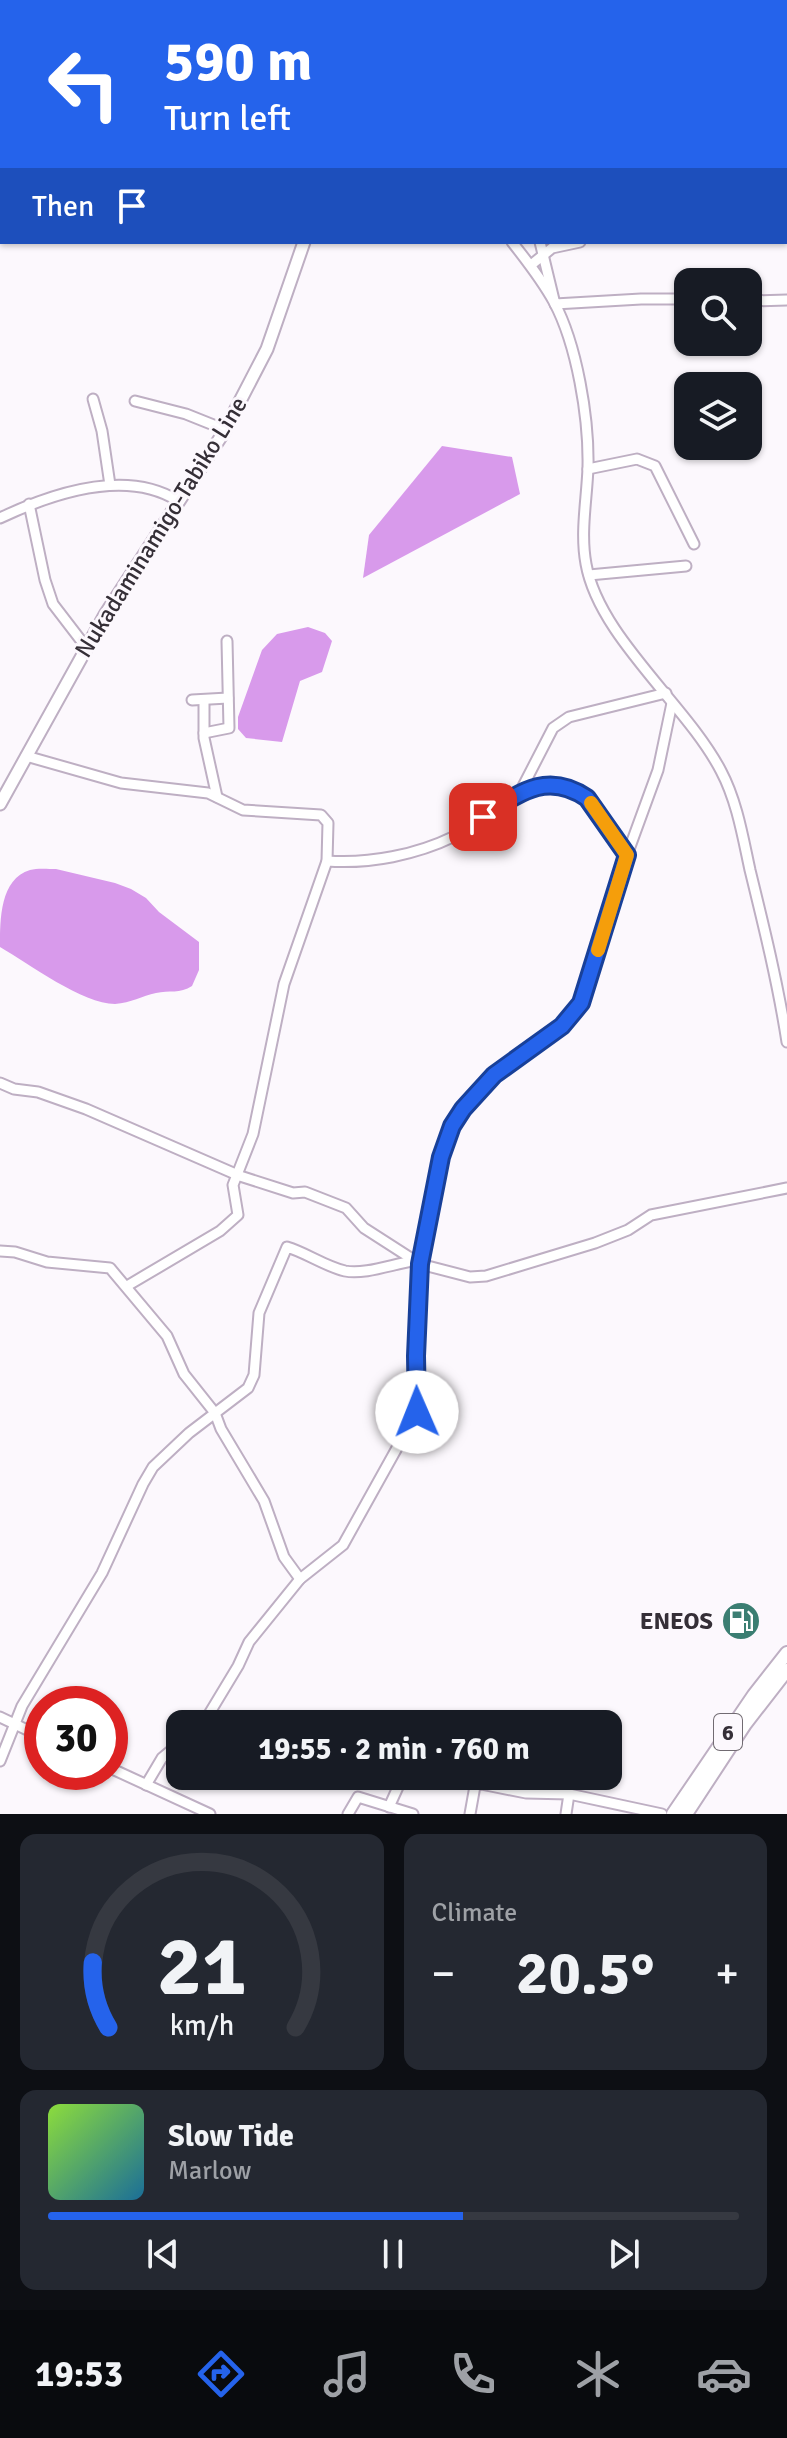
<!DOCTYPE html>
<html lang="en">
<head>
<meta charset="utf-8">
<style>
  :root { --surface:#171b24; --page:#242831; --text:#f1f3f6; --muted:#9ea1a6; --line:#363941; --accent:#2563eb }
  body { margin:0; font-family:Signika,sans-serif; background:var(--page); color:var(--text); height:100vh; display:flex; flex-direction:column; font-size:30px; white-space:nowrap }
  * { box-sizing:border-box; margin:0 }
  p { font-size:26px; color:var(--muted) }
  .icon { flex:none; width:44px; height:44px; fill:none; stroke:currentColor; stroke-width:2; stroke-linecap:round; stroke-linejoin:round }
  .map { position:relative; height:1814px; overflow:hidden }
  .drawer { display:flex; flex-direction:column; gap:20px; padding:20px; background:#0d0f14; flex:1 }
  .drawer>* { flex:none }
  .guide { position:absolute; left:0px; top:0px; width:788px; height:244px; box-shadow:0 2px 6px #0004; background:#2563eb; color:#fff; overflow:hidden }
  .fabs { position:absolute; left:674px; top:268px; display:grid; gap:16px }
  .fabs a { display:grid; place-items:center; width:88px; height:88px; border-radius:16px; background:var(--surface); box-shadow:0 2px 6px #0004; font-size:40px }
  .speed { position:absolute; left:24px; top:1686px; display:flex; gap:16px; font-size:40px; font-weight:700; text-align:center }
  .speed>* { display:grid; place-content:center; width:104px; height:104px; border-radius:50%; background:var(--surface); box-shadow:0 2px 6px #0004; line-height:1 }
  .speed .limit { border:12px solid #d22; background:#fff; color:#111 }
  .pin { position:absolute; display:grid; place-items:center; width:68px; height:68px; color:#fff; margin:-34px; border-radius:16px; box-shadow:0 4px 12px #0006 }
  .me { position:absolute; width:88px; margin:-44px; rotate:359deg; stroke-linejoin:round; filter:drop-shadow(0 0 6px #0008) }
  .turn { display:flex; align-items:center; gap:28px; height:168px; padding:0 32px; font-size:36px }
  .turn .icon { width:104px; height:104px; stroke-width:2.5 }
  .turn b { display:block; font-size:56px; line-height:68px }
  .then { display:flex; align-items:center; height:76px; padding:0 32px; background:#0003; gap:16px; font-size:30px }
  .big { font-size:60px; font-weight:800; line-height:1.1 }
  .drawer .card { flex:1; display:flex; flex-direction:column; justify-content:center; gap:12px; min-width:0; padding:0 28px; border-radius:16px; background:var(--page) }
  .drawer .dial { align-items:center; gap:0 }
  .dial svg { height:208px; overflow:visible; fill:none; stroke:var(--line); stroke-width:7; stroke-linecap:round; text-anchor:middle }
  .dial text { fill:var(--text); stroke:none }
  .song { display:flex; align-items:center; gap:24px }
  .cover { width:96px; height:96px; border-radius:12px; background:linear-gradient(135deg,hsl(90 70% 55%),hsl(200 70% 35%)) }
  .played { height:8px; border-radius:4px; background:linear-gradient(90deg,var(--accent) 60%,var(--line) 60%) }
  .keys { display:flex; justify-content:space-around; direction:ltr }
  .heat { display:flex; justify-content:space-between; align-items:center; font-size:44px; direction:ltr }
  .drawer .tiles { flex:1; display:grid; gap:20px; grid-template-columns:1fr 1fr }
  .card:last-child { grid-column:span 2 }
  .trip { position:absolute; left:166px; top:1710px; width:456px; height:80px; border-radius:16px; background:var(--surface); box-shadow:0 2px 6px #0004; font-weight:800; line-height:80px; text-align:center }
  .tabs { display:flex; height:128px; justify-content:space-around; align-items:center; background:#090b0e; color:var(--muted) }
  .tabs .icon { width:56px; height:56px }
  .tabs .current { color:var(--accent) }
  .tabs b { font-size:36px; color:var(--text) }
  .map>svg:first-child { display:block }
</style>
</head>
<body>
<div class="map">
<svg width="787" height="1814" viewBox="0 0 787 1814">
  <rect width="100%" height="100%" fill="#fcf8fd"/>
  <g fill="#d89aeb">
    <polygon points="442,446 512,457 520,494 363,578 369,535"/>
    <polygon points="308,627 325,633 332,641 322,672 300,681 282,742 246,738 238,729 238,717 262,650 277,634"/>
    <path d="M56,869l59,14 16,6 15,9 13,14 40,30v28l-7,16c-12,8 -23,4 -36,7 -14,3 -25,10 -41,11 -32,0 -86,-40 -115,-57 0,-28 0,-68 30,-77 7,-2 18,-1 26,-1z"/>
  </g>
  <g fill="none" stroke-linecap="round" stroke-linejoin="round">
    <g stroke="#beafc3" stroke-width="13">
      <g id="minor">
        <polyline points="45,0 45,2"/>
        <polyline points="124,0 125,2"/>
        <polyline points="356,0 357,2"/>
        <polyline points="382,0 389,2"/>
        <polyline points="786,42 787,42"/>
        <polyline points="0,123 2,123"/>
        <polyline points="0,226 2,226"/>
        <polyline points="786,226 787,226"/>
        <path d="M512,242c15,19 30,38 42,60 23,43 35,116 34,165 -1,32 -8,65 -2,97 13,73 101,141 135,207 16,30 22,67 29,99 14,57 28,114 37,172"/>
        <polyline points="540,242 555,304 641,299 688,299"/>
        <polyline points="531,265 552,248 580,242"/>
        <polyline points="748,301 787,300"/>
        <polyline points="93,399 102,431 110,485"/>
        <polyline points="135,401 186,414 226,430"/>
        <polyline points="588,469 637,459 655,466 694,544"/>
        <polyline points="29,504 45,580 53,604 86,647"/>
        <path d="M0,518c51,-24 126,-50 178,-17"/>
        <polyline points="589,575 686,566"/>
        <polyline points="192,700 228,698"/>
        <polyline points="204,700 204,738 217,797"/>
        <polyline points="204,733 229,728 227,641"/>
        <polyline points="26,756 121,783 208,793 243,810 321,815 328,823 327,861 284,984 253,1134 233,1185 238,1215 220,1231 127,1286"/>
        <polyline points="520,792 553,728 569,717 666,693"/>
        <path d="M327,861c43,3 89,-6 128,-25 44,-21 77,-76 132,-38l40,57"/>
        <polyline points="0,1083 14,1089 38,1092 86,1109 240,1176 293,1193 305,1192 346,1208 364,1228 420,1264 470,1277 486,1276 595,1243 628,1230 651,1215 787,1188"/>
        <polyline points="0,1251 15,1252 47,1262 110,1268 167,1336 184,1374 215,1413 221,1429 264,1501 284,1557 300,1579"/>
        <polyline points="0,1717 42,1737"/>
        <polyline points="203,1724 238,1666 249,1642 300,1579 343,1545 417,1412 416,1356 420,1264 441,1157 452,1126 463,1109 494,1075 562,1026 581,1003 627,855 658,770 672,703"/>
        <path d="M0,1761l22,-55 80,-133 41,-89 10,-17 36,-34 59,-45 6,-13 5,-62 28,-66c20,6 37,19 58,24 19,4 48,-7 68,-10"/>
        <polyline points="110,1768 210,1814"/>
        <polyline points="146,1785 162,1758 180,1743"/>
        <polyline points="389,1807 403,1776"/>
        <polyline points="348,1814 358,1797 413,1814"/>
        <polyline points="470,1814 475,1786 481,1784 526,1793 569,1794 662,1814"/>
        <polyline points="566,1814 569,1794"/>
      </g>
    </g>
    <g stroke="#beafc3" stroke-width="15">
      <g id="major">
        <polyline points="524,2 526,0"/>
        <polyline points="0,804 106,613 224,432 267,349 304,242"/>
      </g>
    </g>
    <g stroke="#beafc3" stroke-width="16">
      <g id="highway">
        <polyline points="673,1814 754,1695 787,1653"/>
        <polyline points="686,1814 745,1724 787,1670"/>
      </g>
    </g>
    <use href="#minor" stroke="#fff" stroke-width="9"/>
    <use href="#major" stroke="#fff" stroke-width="11"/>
    <use href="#highway" stroke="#fff" stroke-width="12"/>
  </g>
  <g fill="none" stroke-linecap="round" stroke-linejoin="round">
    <g stroke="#184099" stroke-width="20">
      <path id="route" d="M417,1412l-1,-56 4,-92 21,-107 11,-31 11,-17 31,-34 68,-49 19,-23 46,-148 -40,-57c-41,-28 -69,-4 -104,19"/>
    </g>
    <use href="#route" stroke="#2563eb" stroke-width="14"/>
    <polyline stroke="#f59e0b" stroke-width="14" points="591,803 627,855 598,950"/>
  </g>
  <defs>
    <g id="fuel-disc" transform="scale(2)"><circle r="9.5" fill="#3b7e72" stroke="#fcf8fd"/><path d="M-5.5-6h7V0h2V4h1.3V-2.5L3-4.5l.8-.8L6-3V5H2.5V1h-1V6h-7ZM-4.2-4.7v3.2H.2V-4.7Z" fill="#fff"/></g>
  </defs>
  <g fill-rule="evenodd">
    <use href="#fuel-disc" x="741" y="1621"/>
  </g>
  <g text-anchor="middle" stroke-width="6" stroke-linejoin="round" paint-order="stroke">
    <rect fill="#fcf8fd" stroke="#716b72" stroke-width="2" x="714" y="1714" width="28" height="36" rx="6"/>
    <g font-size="22" font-weight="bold" fill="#352f37">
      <text x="728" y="1740">6</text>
    </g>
    <g font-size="24" fill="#352f37" stroke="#fcf8fd">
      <text transform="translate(161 527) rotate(-58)" y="8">Nukadaminamigo-Tabiko Line</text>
    </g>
    <g font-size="24" font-weight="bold" fill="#352f37" stroke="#fcf8fd" text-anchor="end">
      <text x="713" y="1629">ENEOS</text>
    </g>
  </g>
</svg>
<div class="fabs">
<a><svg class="icon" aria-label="search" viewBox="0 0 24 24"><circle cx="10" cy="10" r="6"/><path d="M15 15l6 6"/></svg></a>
<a><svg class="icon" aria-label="layers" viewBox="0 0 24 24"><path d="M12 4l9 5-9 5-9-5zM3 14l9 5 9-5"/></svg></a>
</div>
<div class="speed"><div class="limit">30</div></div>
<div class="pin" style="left:483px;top:817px;background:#d93025"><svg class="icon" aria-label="arrive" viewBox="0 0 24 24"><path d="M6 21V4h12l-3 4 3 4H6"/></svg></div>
<svg class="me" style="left:417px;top:1412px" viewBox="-20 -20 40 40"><circle r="19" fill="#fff"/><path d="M0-13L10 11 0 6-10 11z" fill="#2563eb"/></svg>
<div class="trip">19:55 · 2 min · 760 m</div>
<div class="guide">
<div class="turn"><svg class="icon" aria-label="left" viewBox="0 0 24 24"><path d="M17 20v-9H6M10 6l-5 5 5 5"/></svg><div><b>590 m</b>Turn left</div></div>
<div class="then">Then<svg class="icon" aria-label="arrive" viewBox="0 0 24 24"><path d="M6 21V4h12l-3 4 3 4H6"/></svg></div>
</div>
</div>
<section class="drawer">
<div class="tiles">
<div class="card dial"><svg viewBox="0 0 100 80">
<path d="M14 69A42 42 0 1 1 86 69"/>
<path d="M14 69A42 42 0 0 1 8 44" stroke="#2563eb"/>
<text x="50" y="56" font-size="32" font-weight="700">21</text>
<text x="50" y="72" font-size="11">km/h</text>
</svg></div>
<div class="card"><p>Climate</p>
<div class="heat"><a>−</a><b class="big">20.5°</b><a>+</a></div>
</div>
<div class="card">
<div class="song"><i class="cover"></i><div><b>Slow Tide</b><p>Marlow</p></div></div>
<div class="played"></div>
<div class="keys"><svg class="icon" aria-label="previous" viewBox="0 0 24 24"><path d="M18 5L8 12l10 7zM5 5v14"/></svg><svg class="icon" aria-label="pause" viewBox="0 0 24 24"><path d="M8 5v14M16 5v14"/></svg><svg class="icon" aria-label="next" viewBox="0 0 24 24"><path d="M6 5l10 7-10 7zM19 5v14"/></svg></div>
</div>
</div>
</section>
<nav class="tabs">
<b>19:53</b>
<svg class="icon current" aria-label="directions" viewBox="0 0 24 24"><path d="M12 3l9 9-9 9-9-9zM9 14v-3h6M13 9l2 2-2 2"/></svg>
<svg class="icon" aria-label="music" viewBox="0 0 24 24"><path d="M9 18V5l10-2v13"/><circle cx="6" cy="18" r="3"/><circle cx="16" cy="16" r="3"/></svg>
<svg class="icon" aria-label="phone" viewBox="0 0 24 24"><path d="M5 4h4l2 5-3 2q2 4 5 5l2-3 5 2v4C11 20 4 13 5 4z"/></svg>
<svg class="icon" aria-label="climate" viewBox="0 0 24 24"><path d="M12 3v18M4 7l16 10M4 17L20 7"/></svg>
<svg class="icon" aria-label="car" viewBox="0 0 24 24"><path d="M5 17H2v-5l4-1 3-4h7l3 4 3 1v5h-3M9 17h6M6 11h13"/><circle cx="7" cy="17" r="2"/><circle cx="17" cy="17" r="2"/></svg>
</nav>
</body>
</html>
